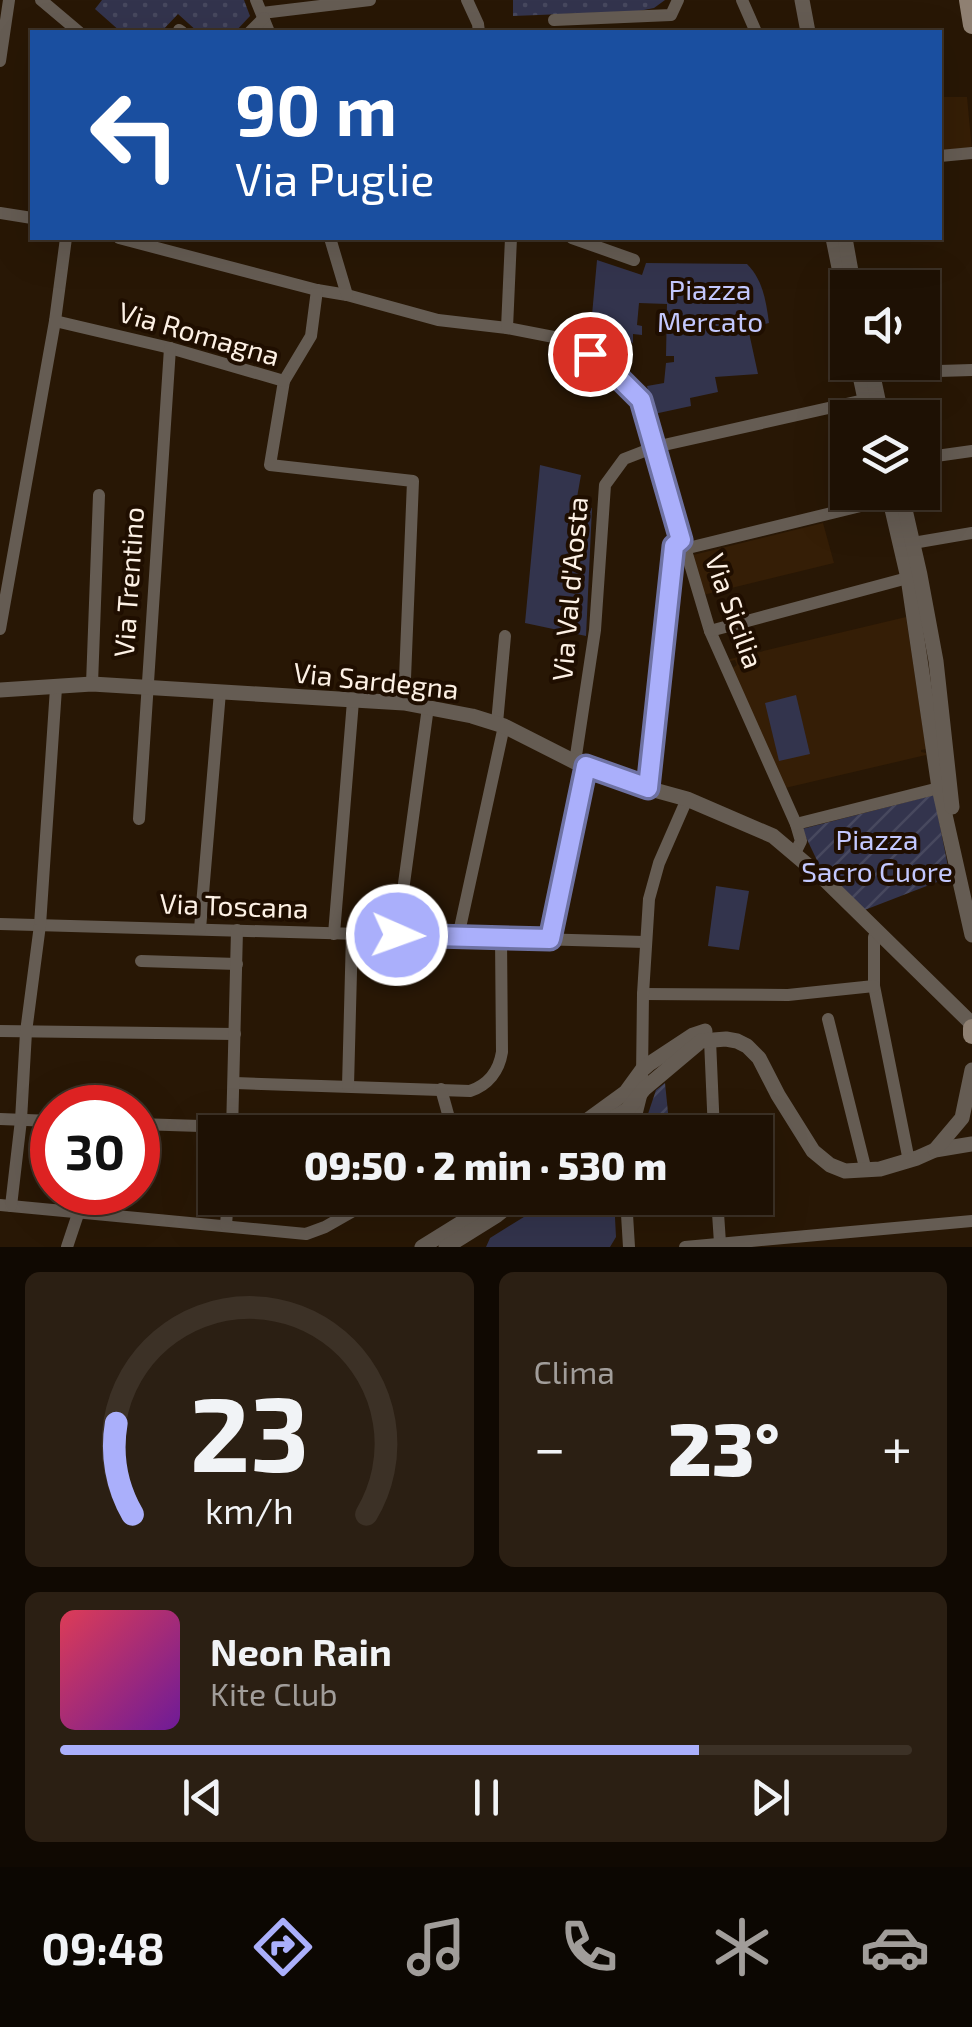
<!DOCTYPE html>
<html lang="it">
<head>
<meta charset="utf-8">
<style>
  :root { --surface:#1e1104; --page:#2b1f13; --text:#f1f3f6; --muted:#a19d9a; --line:#3c3126; --accent:#aaaffb }
  body { margin:0; font-family:"Exo 2",sans-serif; background:var(--page); color:var(--text); height:100vh; display:flex; flex-direction:column; font-size:38px; white-space:nowrap }
  * { box-sizing:border-box; margin:0 }
  p { font-size:32px; color:var(--muted) }
  .icon { flex:none; width:55px; height:55px; fill:none; stroke:currentColor; stroke-width:2; stroke-linecap:round; stroke-linejoin:round }
  .map { position:relative; height:1247px; overflow:hidden }
  .drawer { display:flex; flex-direction:column; gap:25px; padding:25px; background:#100902; flex:1 }
  .drawer>* { flex:none }
  .top-card { position:absolute; left:30px; top:30px; width:912px; height:210px; border-radius:0px; box-shadow:0 10px 40px #0002,0 0 0 2px var(--line); background:#1a4fa0; color:#fff; overflow:hidden }
  .buttons { position:absolute; left:830px; top:270px; display:grid; gap:20px }
  .buttons a { display:grid; place-items:center; width:110px; height:110px; border-radius:0px; background:var(--surface); box-shadow:0 10px 40px #0002,0 0 0 2px var(--line); font-size:50px }
  .speed { position:absolute; left:30px; top:1085px; display:flex; gap:20px; font-size:50px; font-weight:700; text-align:center }
  .speed>* { display:grid; place-content:center; width:130px; height:130px; border-radius:50%; background:var(--surface); box-shadow:0 10px 40px #0002,0 0 0 2px var(--line); line-height:1 }
  .speed .limit { border:15px solid #d22; background:#fff; color:#111 }
  .pin { position:absolute; display:grid; place-items:center; width:85px; height:85px; color:#fff; margin:-42px; border:5px solid #fff; border-radius:50%; box-shadow:0 2px 10px #0007 }
  .me { position:absolute; width:110px; margin:-55px; rotate:92deg; stroke-linejoin:round; filter:drop-shadow(0 0 8px #0008) }
  .turn { display:flex; align-items:center; gap:35px; height:210px; padding:0 40px; font-size:45px }
  .turn .icon { width:130px; height:130px; stroke-width:2.5 }
  .turn b { display:block; font-size:70px; line-height:85px }
  .big { font-size:75px; font-weight:800; line-height:1.1 }
  .drawer .card { flex:1; display:flex; flex-direction:column; justify-content:center; gap:15px; min-width:0; padding:0 35px; border-radius:15px; background:var(--page) }
  .drawer .dial { align-items:center; gap:0 }
  .dial svg { height:260px; overflow:visible; fill:none; stroke:var(--line); stroke-width:7; stroke-linecap:round; text-anchor:middle }
  .dial text { fill:var(--text); stroke:none }
  .song { display:flex; align-items:center; gap:30px }
  .cover { width:120px; height:120px; border-radius:15px; background:linear-gradient(135deg,hsl(350 70% 55%),hsl(280 70% 35%)) }
  .played { height:10px; border-radius:5px; background:linear-gradient(90deg,var(--accent) 75%,var(--line) 75%) }
  .keys { display:flex; justify-content:space-around; direction:ltr }
  .heat { display:flex; justify-content:space-between; align-items:center; font-size:55px; direction:ltr }
  .drawer .tiles { flex:1; display:grid; gap:25px; grid-template-columns:1fr 1fr }
  .card:last-child { grid-column:span 2 }
  .trip { position:absolute; left:198px; top:1115px; width:575px; height:100px; border-radius:0px; background:var(--surface); box-shadow:0 10px 40px #0002,0 0 0 2px var(--line); font-weight:800; line-height:100px; text-align:center }
  .menu { display:flex; height:160px; justify-content:space-around; align-items:center; background:#0c0702; color:var(--muted) }
  .menu .icon { width:70px; height:70px }
  .menu .current { color:var(--accent) }
  .menu b { font-size:45px; color:var(--text) }
  .map>svg:first-child { display:block }
</style>
</head>
<body>
<div class="map">
<svg width="972" height="1247" viewBox="0 0 972 1247">
  <defs>
    <pattern id="grass-dots" width="8" height="8" patternUnits="userSpaceOnUse" patternTransform="scale(2.5)"><rect width="8" height="8" fill="#33344d"/><path d="M2 2h.1M6 6h.1" fill="none" stroke="#47485e" stroke-width="1.8" stroke-linecap="round"/></pattern>
    <pattern id="garden-furrows" width="10" height="10" patternUnits="userSpaceOnUse" patternTransform="scale(2.5)"><rect width="10" height="10" fill="#33344d"/><path d="M-1 1l2-2M0 10L10 0M9 11l2-2" fill="none" stroke="#47485e"/></pattern>
  </defs>
  <rect width="100%" height="100%" fill="#281705"/>
  <g fill="#351e06">
    <polygon points="940,97 967,97 972,150 940,152"/>
    <polygon points="823,523 834,563 703,595 693,555"/>
    <polygon points="906,617 926,749 921,750 921,752 926,753 926,755 785,788 731,669 737,665 735,660 730,661 730,659"/>
  </g>
  <g fill="url(#grass-dots)">
    <polygon points="102,0 244,0 250,16 235,32 198,32 178,14 161,32 121,32 95,9"/>
    <polygon points="513,0 665,0 654,8 639,11 513,16"/>
  </g>
  <g fill="#33344d">
    <path d="M597,260l45,15 4,-12 101,1c16,16 19,37 22,59l-21,5 10,46 -43,3 3,15 -28,6 1,8 -37,8 -7,-28 17,-3 2,-20 8,-1v-6h-8l1,-52 -28,-1 -2,22 5,1v9l-9,-1v9l-10,-4 -6,20 -27,-22z"/>
    <polygon points="540,465 581,475 576,503 592,508 586,636 525,623"/>
    <polygon points="796,695 810,754 779,761 765,703"/>
    <polygon points="716,886 749,891 739,950 708,946"/>
    <polygon points="539,1198 614,1198 616,1237 610,1247 486,1247 490,1238 532,1212 530,1206"/>
  </g>
  <g fill="url(#garden-furrows)">
    <polygon points="934,795 950,877 862,911 825,877 802,829"/>
    <polygon points="665,1083 670,1132 642,1132 656,1090"/>
  </g>
  <g fill="none" stroke-linecap="round" stroke-linejoin="round">
    <g stroke="#655c53" stroke-width="12">
      <polyline points="41,0 79,32"/>
      <polyline points="256,0 269,32"/>
      <polyline points="467,0 478,24 479,32"/>
      <polyline points="742,0 756,32"/>
      <polyline points="262,13 370,0"/>
      <polyline points="554,20 671,15 678,0"/>
      <polyline points="179,30 182,32"/>
      <polyline points="250,32 264,18"/>
      <polyline points="0,61 9,0"/>
      <polyline points="940,156 972,153"/>
      <polyline points="0,213 32,218"/>
      <polyline points="119,238 317,290 347,295 438,320 507,328 569,340 610,369 641,400 710,631 796,824 801,841 795,853"/>
      <polyline points="330,238 347,295"/>
      <polyline points="572,238 634,260"/>
      <polyline points="317,290 311,336 284,381 270,465 413,481 404,703"/>
      <polyline points="55,321 170,348 284,381"/>
      <polyline points="507,328 511,238"/>
      <polyline points="872,373 972,370"/>
      <polyline points="922,458 972,451"/>
      <polyline points="913,543 972,533"/>
      <polyline points="684,549 889,499"/>
      <polyline points="0,629 55,321 66,238"/>
      <polyline points="710,631 915,576"/>
      <polyline points="92,684 99,495"/>
      <polyline points="497,723 505,636"/>
      <polyline points="575,762 595,630 605,485 624,459 655,447 873,398"/>
      <polyline points="647,788 674,546 681,540"/>
      <polyline points="139,819 170,348"/>
      <polyline points="796,824 939,788"/>
      <polyline points="0,924 645,942"/>
      <polyline points="200,929 220,692"/>
      <polyline points="879,932 874,937 874,986 909,1161"/>
      <polyline points="334,934 353,701"/>
      <polyline points="397,935 428,707"/>
      <polyline points="458,937 504,726"/>
      <polyline points="549,939 586,766"/>
      <polyline points="141,961 237,964"/>
      <polyline points="643,994 788,995 874,986"/>
      <polyline points="828,1019 866,1171"/>
      <polyline points="0,1031 235,1034"/>
      <polyline points="710,1040 714,1132"/>
      <polyline points="642,1077 643,994 649,899 659,863 687,799"/>
      <path d="M235,1083l235,8c18,-6 29,-20 32,-39l-1,-114"/>
      <polyline points="348,1086 352,934"/>
      <polyline points="441,1089 453,1132"/>
      <polyline points="0,1119 52,1121"/>
      <polyline points="138,1124 232,1127"/>
      <polyline points="232,1132 237,930"/>
      <polyline points="602,1132 606,1130 618,1132"/>
      <polyline points="632,1132 641,1096"/>
      <polyline points="626,1198 629,1247"/>
      <polyline points="717,1198 720,1243"/>
      <polyline points="0,1205 306,1234 325,1227 376,1198"/>
      <polyline points="11,1206 21,1120 26,1032 40,925 56,688"/>
      <polyline points="226,1225 228,1198"/>
      <polyline points="67,1247 78,1214"/>
      <polyline points="685,1247 972,1221"/>
    </g>
    <g stroke="#655c53" stroke-width="15">
      <polyline points="802,0 808,32"/>
      <polyline points="833,238 848,312"/>
      <polyline points="845,238 854,288"/>
      <polyline points="857,362 869,418"/>
      <polyline points="870,362 882,418"/>
      <polyline points="888,492 908,578 939,788 972,935"/>
      <polyline points="901,492 920,575 936,661 952,807"/>
      <polyline points="0,690 92,684 404,703 472,716 504,726 575,762 647,788 687,799 773,836 825,880 972,1024"/>
      <polyline points="571,1132 626,1092 642,1070 649,1064 693,1035 705,1031"/>
      <polyline points="591,1132 628,1109 644,1089 701,1041 726,1039 737,1041 747,1046 759,1058 778,1095 813,1151 830,1165 845,1171 880,1169 917,1158 935,1150 972,1144"/>
      <polyline points="935,1150 962,1118 972,1070"/>
      <polyline points="422,1247 501,1198"/>
      <polyline points="446,1247 496,1216 518,1198"/>
    </g>
    <g stroke="#8f8072" stroke-width="18">
      <polyline points="968,0 972,25"/>
      <polyline points="972,1028 972,1035"/>
    </g>
  </g>
  <g fill="none" stroke-linecap="round" stroke-linejoin="round">
    <g stroke="#6e72a3" stroke-width="25">
      <polyline id="route" points="397,935 550,939 586,766 648,788 674,546 681,540 641,400 610,369 590,354"/>
    </g>
    <use href="#route" stroke="#aaaffb" stroke-width="18"/>
  </g>
  <g text-anchor="middle" stroke-width="8" stroke-linejoin="round" paint-order="stroke">
    <g font-size="28" fill="#c3c8fe" stroke="#1f0e00">
      <text x="710" y="300">Piazza<tspan x="710" dy="32">Mercato</tspan></text>
      <text x="877" y="850">Piazza<tspan x="877" dy="32">Sacro Cuore</tspan></text>
    </g>
    <g font-size="28" fill="#fdf1e5" stroke="#1f0e00">
      <text transform="translate(199 334) rotate(16)" y="10">Via Romagna</text>
      <text transform="translate(129 582) rotate(-86)" y="10">Via Trentino</text>
      <text transform="translate(570 589) rotate(-85)" y="10">Via Val d'Aosta</text>
      <text transform="translate(734 611) rotate(70)" y="10">Via Sicilia</text>
      <text transform="translate(376 681) rotate(6)" y="10">Via Sardegna</text>
      <text transform="translate(234 906) rotate(2)" y="10">Via Toscana</text>
    </g>
  </g>
</svg>
<div class="buttons">
<a><svg class="icon" aria-label="sound" viewBox="0 0 24 24"><path d="M4 9h4l5-4v14l-5-4H4zM17 9q2 3 0 6"/></svg></a>
<a><svg class="icon" aria-label="layers" viewBox="0 0 24 24"><path d="M12 4l9 5-9 5-9-5zM3 14l9 5 9-5"/></svg></a>
</div>
<div class="speed"><div class="limit">30</div></div>
<div class="pin" style="left:590px;top:354px;background:#d93025"><svg class="icon" aria-label="arrive" viewBox="0 0 24 24"><path d="M6 21V4h12l-3 4 3 4H6"/></svg></div>
<svg class="me" style="left:397px;top:935px" viewBox="-20 -20 40 40"><circle r="17" fill="#aaaffb" stroke="#fff" stroke-width="3"/><path d="M0-11L8 9 0 5-8 9z" fill="#fff"/></svg>
<div class="trip">09:50 · 2 min · 530 m</div>
<div class="top-card">
<div class="turn"><svg class="icon" aria-label="left" viewBox="0 0 24 24"><path d="M17 20v-9H6M10 6l-5 5 5 5"/></svg><div><b>90 m</b>Via Puglie</div></div>
</div>
</div>
<section class="drawer">
<div class="tiles">
<div class="card dial"><svg viewBox="0 0 100 80">
<path d="M14 69A42 42 0 1 1 86 69"/>
<path d="M14 69A42 42 0 0 1 9 41" stroke="#aaaffb"/>
<text x="50" y="56" font-size="32" font-weight="700">23</text>
<text x="50" y="72" font-size="11">km/h</text>
</svg></div>
<div class="card"><p>Clima</p>
<div class="heat"><a>−</a><b class="big">23°</b><a>+</a></div>
</div>
<div class="card">
<div class="song"><i class="cover"></i><div><b>Neon Rain</b><p>Kite Club</p></div></div>
<div class="played"></div>
<div class="keys"><svg class="icon" aria-label="previous" viewBox="0 0 24 24"><path d="M18 5L8 12l10 7zM5 5v14"/></svg><svg class="icon" aria-label="pause" viewBox="0 0 24 24"><path d="M8 5v14M16 5v14"/></svg><svg class="icon" aria-label="next" viewBox="0 0 24 24"><path d="M6 5l10 7-10 7zM19 5v14"/></svg></div>
</div>
</div>
</section>
<nav class="menu">
<b>09:48</b>
<svg class="icon current" aria-label="directions" viewBox="0 0 24 24"><path d="M12 3l9 9-9 9-9-9zM9 14v-3h6M13 9l2 2-2 2"/></svg>
<svg class="icon" aria-label="music" viewBox="0 0 24 24"><path d="M9 18V5l10-2v13"/><circle cx="6" cy="18" r="3"/><circle cx="16" cy="16" r="3"/></svg>
<svg class="icon" aria-label="phone" viewBox="0 0 24 24"><path d="M5 4h4l2 5-3 2q2 4 5 5l2-3 5 2v4C11 20 4 13 5 4z"/></svg>
<svg class="icon" aria-label="climate" viewBox="0 0 24 24"><path d="M12 3v18M4 7l16 10M4 17L20 7"/></svg>
<svg class="icon" aria-label="car" viewBox="0 0 24 24"><path d="M5 17H2v-5l4-1 3-4h7l3 4 3 1v5h-3M9 17h6M6 11h13"/><circle cx="7" cy="17" r="2"/><circle cx="17" cy="17" r="2"/></svg>
</nav>
</body>
</html>
